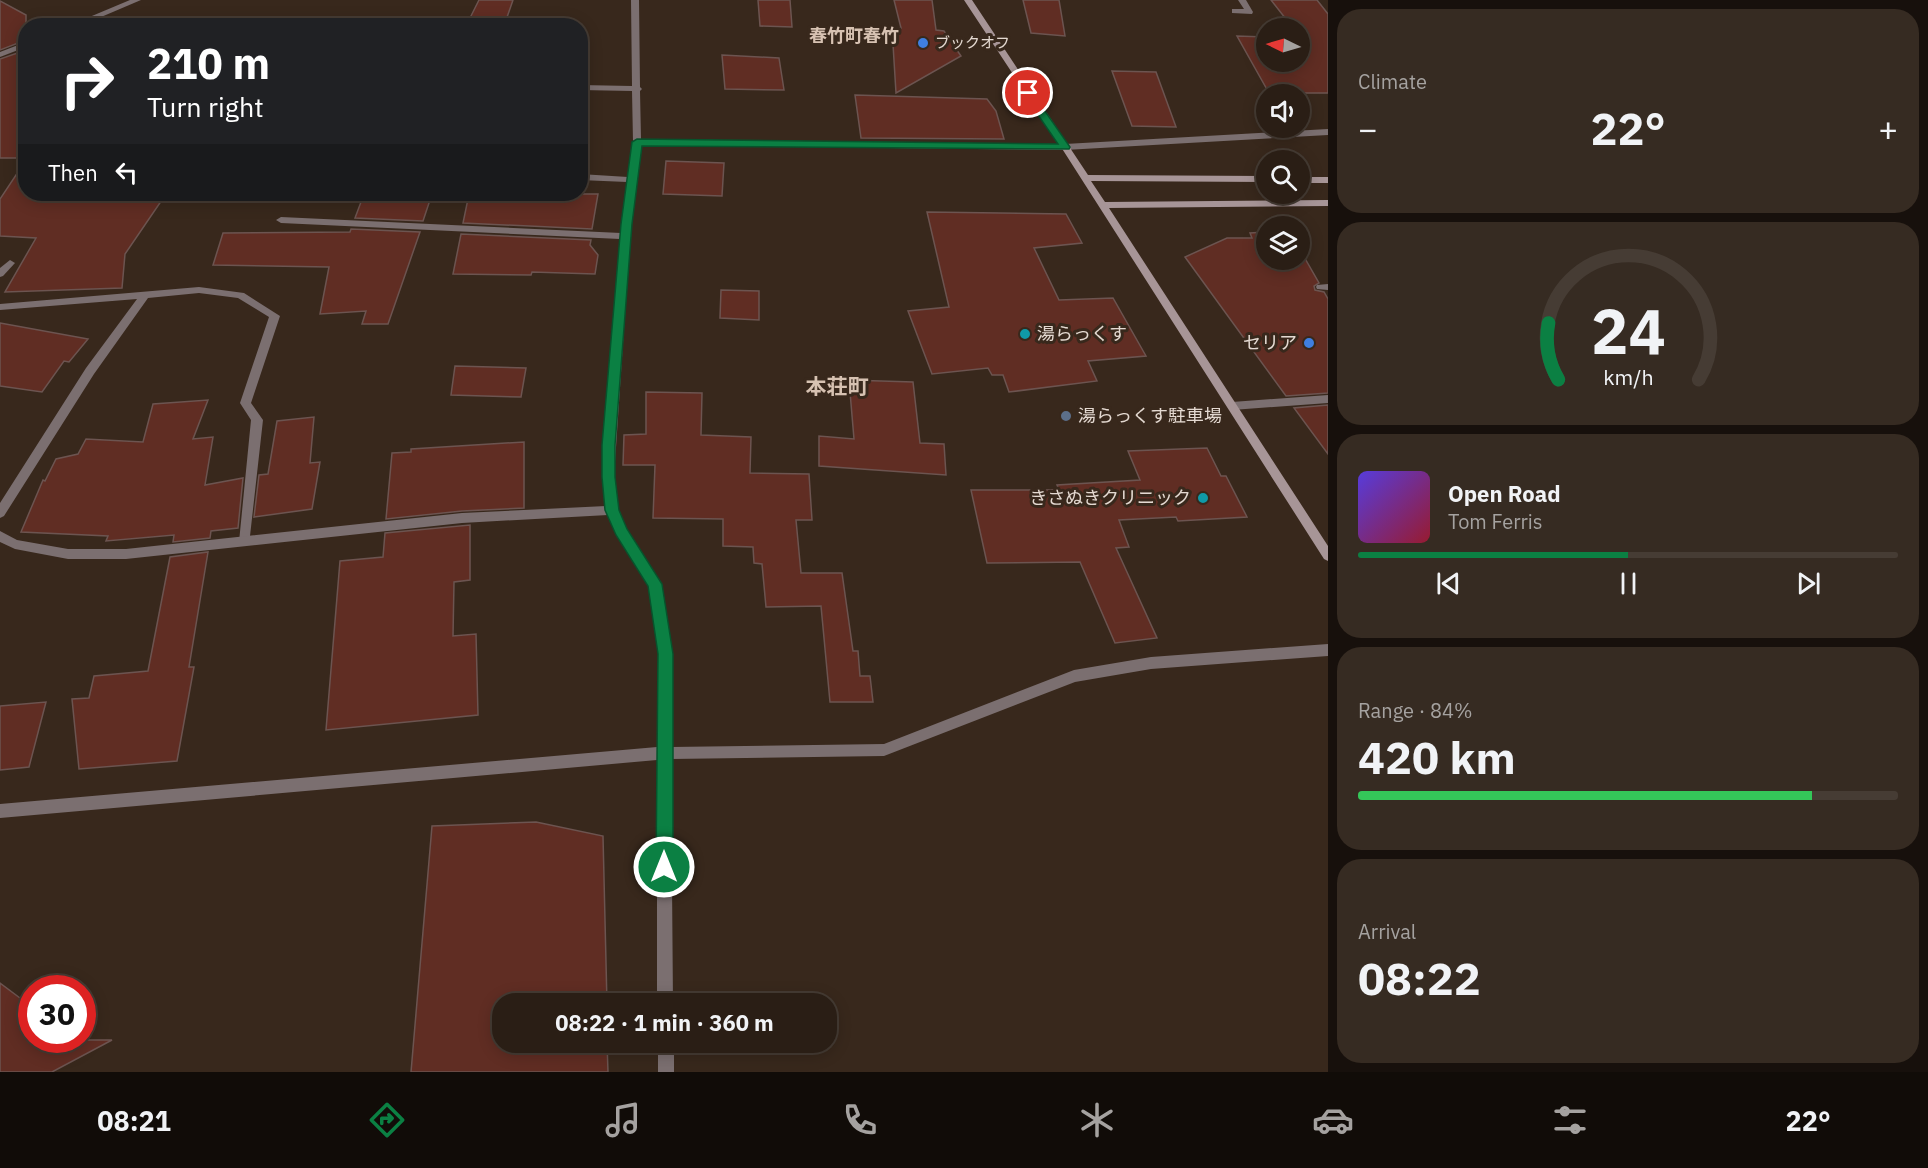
<!DOCTYPE html>
<html lang="en">
<head>
<meta charset="utf-8">
<style>
  :root { --surface:#2a1e15; --page:#362b22; --text:#f1f3f6; --muted:#a5a2a0; --line:#463c34; --accent:#0b8043 }
  body { margin:0; font-family:"IBM Plex Sans","Noto Sans JP",sans-serif; background:var(--page); color:var(--text); height:100vh; display:flex; flex-direction:column; font-size:22px; white-space:nowrap }
  * { box-sizing:border-box; margin:0 }
  p { font-size:20px; color:var(--muted) }
  .icon { flex:none; width:33px; height:33px; fill:none; stroke:currentColor; stroke-width:2; stroke-linecap:round; stroke-linejoin:round }
  .map { position:relative; flex:1; overflow:hidden }
  .side { display:flex; flex-direction:column; gap:9px; padding:9px; background:#17100c; width:600px }
  .side>* { flex:none }
  .top-card { position:absolute; left:18px; top:18px; width:570px; height:183px; border-radius:24px; box-shadow:0 3px 15px #0003,0 0 0 2px var(--line); background:#202124; color:#fff; overflow:hidden }
  .needle { width:39px; rotate:275deg }
  .controls { position:absolute; left:1256px; top:18px; display:grid; gap:12px }
  .controls a { display:grid; place-items:center; width:54px; height:54px; border-radius:50%; background:var(--surface); box-shadow:0 3px 15px #0003,0 0 0 2px var(--line); font-size:30px }
  .speed { position:absolute; left:18px; top:975px; display:flex; gap:12px; font-size:30px; font-weight:700; text-align:center }
  .speed>* { display:grid; place-content:center; width:78px; height:78px; border-radius:50%; background:var(--surface); box-shadow:0 3px 15px #0003,0 0 0 2px var(--line); line-height:1 }
  .speed .limit { border:9px solid #d22; background:#fff; color:#111 }
  .pin { position:absolute; display:grid; place-items:center; width:51px; height:51px; color:#fff; margin:-26px; border:3px solid #fff; border-radius:50%; box-shadow:0 2px 6px #0007 }
  .me { position:absolute; width:66px; margin:-33px; rotate:0deg; stroke-linejoin:round; filter:drop-shadow(0 0 4px #0008) }
  .turn { display:flex; align-items:center; gap:21px; height:126px; padding:0 30px; font-size:27px }
  .turn .icon { width:78px; height:78px; stroke-width:2.5 }
  .turn b { display:block; font-size:42px; line-height:51px }
  .then { display:flex; align-items:center; height:57px; padding:0 30px; background:#0003; gap:12px; font-size:22px }
  .big { font-size:45px; font-weight:700; line-height:1.1 }
  .side .tile { flex:1; display:flex; flex-direction:column; justify-content:center; gap:9px; min-width:0; padding:0 21px; border-radius:24px; background:var(--page) }
  .side .dial { align-items:center; gap:0 }
  .dial svg { height:156px; overflow:visible; fill:none; stroke:var(--line); stroke-width:7; stroke-linecap:round; text-anchor:middle }
  .dial text { fill:var(--text); stroke:none }
  .song { display:flex; align-items:center; gap:18px }
  .cover { width:72px; height:72px; border-radius:9px; background:linear-gradient(135deg,hsl(250 70% 55%),hsl(350 70% 35%)) }
  .played { height:6px; border-radius:3px; background:linear-gradient(90deg,var(--accent) 50%,var(--line) 50%) }
  .keys { display:flex; justify-content:space-around; direction:ltr }
  .heat { display:flex; justify-content:space-between; align-items:center; font-size:33px; direction:ltr }
  .charge { height:9px; border-radius:4px; background:linear-gradient(90deg,#34c759 84%,var(--line) 0) }
  .trip { position:absolute; left:492px; top:993px; width:345px; height:60px; border-radius:24px; background:var(--surface); box-shadow:0 3px 15px #0003,0 0 0 2px var(--line); font-weight:700; line-height:60px; text-align:center }
  .tab-bar { display:flex; height:96px; justify-content:space-around; align-items:center; background:#110c08; color:var(--muted) }
  .tab-bar .icon { width:42px; height:42px }
  .tab-bar .on { color:var(--accent) }
  .tab-bar b { font-size:27px; color:var(--text) }
  main { display:flex; flex:1; min-height:0 }
  .map>svg:first-child { display:block }
</style>
</head>
<body>
<main>
<div class="map">
<svg width="1328" height="1072" viewBox="0 0 1328 1072">
  <rect width="100%" height="100%" fill="#38281c"/>
  <g fill="#602d23" stroke="#6c5450" stroke-width="1.5">
    <polygon points="479,0 513,0 504,26 466,26"/>
    <polygon points="758,0 790,0 792,27 760,26"/>
    <polygon points="894,0 932,0 936,30 944,31 961,56 896,93 892,28 901,28"/>
    <polygon points="1023,0 1059,0 1065,36 1031,33"/>
    <polygon points="1271,0 1317,0 1328,14 1328,93 1269,93 1237,36 1266,37 1266,62 1299,62 1299,28 1293,28"/>
    <polygon points="0,1 26,15 26,40 0,50"/>
    <polygon points="26,50 26,88 18,89 26,94 26,158 0,158 0,59"/>
    <polygon points="722,55 779,58 784,90 725,89"/>
    <polygon points="1112,71 1156,72 1176,127 1132,126"/>
    <polygon points="855,95 987,99 996,111 1004,139 861,138"/>
    <polygon points="26,160 26,194 166,194 125,254 122,288 5,292 36,238 0,236 0,199"/>
    <polygon points="666,161 724,163 722,196 663,194"/>
    <polygon points="364,194 432,194 423,221 355,218"/>
    <polygon points="469,194 598,194 592,229 463,223"/>
    <polygon points="927,212 1066,214 1082,243 1034,248 1059,300 1113,298 1146,356 1088,361 1097,381 1009,392 1003,375 992,375 988,368 932,374 908,311 949,307"/>
    <polygon points="351,229 420,232 388,324 362,324 366,311 320,314 329,267 213,265 223,233 350,232"/>
    <polygon points="1266,232 1266,260 1299,260 1299,248 1319,283 1314,286 1315,290 1324,292 1328,299 1328,393 1286,396 1185,257 1227,238 1252,238 1250,233"/>
    <polygon points="461,234 591,240 590,245 598,255 595,274 532,272 531,275 453,274"/>
    <polygon points="721,290 759,291 759,320 720,318"/>
    <polygon points="0,323 88,339 69,362 64,361 42,392 0,386"/>
    <polygon points="455,366 526,368 521,397 451,395"/>
    <polygon points="849,380 913,382 920,443 944,444 946,475 819,466 819,436 854,439"/>
    <polygon points="646,392 702,393 701,435 751,437 750,473 809,474 812,520 796,520 801,573 842,573 853,651 858,651 860,676 870,676 873,702 830,702 821,606 766,607 762,564 754,563 753,547 723,546 723,519 653,518 655,465 623,465 624,435 646,434"/>
    <polygon points="208,400 193,439 213,437 205,485 243,478 238,528 211,531 210,538 173,542 174,535 106,541 108,536 21,532 43,480 45,481 56,459 78,454 86,439 143,442 153,404"/>
    <polygon points="1328,405 1328,454 1294,408"/>
    <polygon points="314,417 310,463 320,462 312,509 254,517 259,475 268,474 277,421"/>
    <polygon points="524,442 524,508 462,511 386,519 392,453 411,452 411,449"/>
    <polygon points="1207,448 1221,476 1226,476 1247,517 1178,521 1176,517 1119,520 1129,547 1116,548 1157,638 1115,643 1080,562 987,563 971,490 1059,490 1057,485 1140,480 1128,451"/>
    <polygon points="470,525 470,580 454,582 453,636 476,634 478,715 326,730 340,561 383,557 385,533"/>
    <polygon points="208,552 189,667 194,667 177,761 79,769 72,699 89,698 94,676 148,671 170,557"/>
    <polygon points="46,702 29,767 0,770 0,706"/>
    <polygon points="536,822 603,836 607,1004 502,1004 502,1042 607,1042 608,1072 411,1072 432,826"/>
    <polygon points="0,983 32,1007 32,1040 112,1040 52,1072 0,1072"/>
  </g>
  <g fill="none" stroke-linecap="round" stroke-linejoin="round">
    <g fill="#7b6f70" fill-rule="evenodd">
      <polygon points="1238,0 1246,0 1253,12 1252,14 1232,13 1232,9 1244,9"/>
      <polygon points="10,260 15,263 3,276 0,277 0,268"/>
      <polygon points="1328,284 1328,290 1317,289 1316,287 1317,285"/>
      <polygon points="199,287 244,293 280,316 251,403 263,420 249,545 241,545 239,542 251,420 240,403 269,317 238,298 199,293 148,298 94,374 4,516 0,518 0,503 86,368 137,299 0,310 0,304"/>
    </g>
    <g fill="#7b6f70" fill-rule="evenodd">
      <polygon points="130,0 141,0 80,26 68,26"/>
      <polygon points="631,0 639,0 640,87 642,89 640,91 641,139 1065,144 1328,129 1328,135 1065,150 641,145 631,224 614,477 618,510 626,529 661,584 672,654 671,747 884,744 1074,670 1151,657 1328,644 1328,656 1151,669 1075,682 884,756 671,759 673,1004 657,1004 657,760 0,818 0,804 657,747 660,654 649,585 617,534 608,515 462,523 126,559 68,559 15,549 0,542 0,531 17,540 68,549 126,549 462,513 606,506 602,477 603,445 620,239 281,223 276,220 281,217 621,233 627,182 580,180 580,174 628,177 633,142 632,91 580,90 580,85 632,86"/>
      <polygon points="26,42 26,47 0,57 0,52"/>
      <polygon points="1328,395 1328,403 1232,410 1227,406 1232,402"/>
      <rect x="658" y="1042" width="16" height="30"/>
    </g>
    <g fill="#a79597" fill-rule="evenodd">
      <polygon points="964,0 972,0 1088,175 1266,176 1266,182 1091,181 1105,202 1328,200 1328,206 1109,208 1328,546 1328,561 1324,559 1061,147"/>
      <rect x="1299" y="177" width="29" height="6"/>
    </g>
  </g>
  <polygon fill="#0b8043" stroke="#07532c" stroke-width="1.5" points="1028,90 1031,91 1070,147 1069,149 642,146 632,224 615,445 615,477 619,510 627,529 662,584 673,654 673,867 670,872 664,875 658,872 656,867 658,654 648,586 616,535 605,510 602,477 602,445 621,224 632,142 637,139 1058,144 1023,93"/>
  <g fill="#3f7fe0" stroke="#38281c" stroke-width="2">
    <circle cx="923" cy="43" r="6"/>
    <circle cx="1309" cy="343" r="6"/>
  </g>
  <g fill="#0f9aa8" stroke="#38281c" stroke-width="2">
    <circle cx="1025" cy="334" r="6"/>
    <circle cx="1203" cy="498" r="6"/>
  </g>
  <circle fill="#5c6f8a" stroke="#38281c" stroke-width="2" cx="1066" cy="416" r="6"/>
  <g text-anchor="middle" stroke-width="6" stroke-linejoin="round" paint-order="stroke">
    <g font-size="15" fill="#e4d9d1" stroke="#38281c" text-anchor="start">
      <text x="935" y="48">ブックオフ</text>
    </g>
    <g font-size="18" font-weight="bold" fill="#d7c2b2" stroke="#38281c">
      <text x="854" y="42">春竹町春竹</text>
    </g>
    <g font-size="18" fill="#e4d9d1" stroke="#38281c" text-anchor="start">
      <text x="1037" y="340">湯らっくす</text>
      <text x="1297" y="349" text-anchor="end">セリア</text>
      <text x="1078" y="422">湯らっくす駐車場</text>
      <text x="1191" y="504" text-anchor="end">きさぬきクリニック</text>
    </g>
    <g font-size="21" font-weight="bold" fill="#d7c2b2" stroke="#38281c">
      <text x="837" y="394">本荘町</text>
    </g>
  </g>
</svg>
<div class="controls">
<a><svg class="needle" viewBox="-14 -14 28 28"><path d="M0-13l5 13h-10z" fill="#e53935"/><path d="M0 13l5-13h-10z" fill="#a5a2a0"/></svg></a>
<a><svg class="icon" aria-label="sound" viewBox="0 0 24 24"><path d="M4 9h4l5-4v14l-5-4H4zM17 9q2 3 0 6"/></svg></a>
<a><svg class="icon" aria-label="search" viewBox="0 0 24 24"><circle cx="10" cy="10" r="6"/><path d="M15 15l6 6"/></svg></a>
<a><svg class="icon" aria-label="layers" viewBox="0 0 24 24"><path d="M12 4l9 5-9 5-9-5zM3 14l9 5 9-5"/></svg></a>
</div>
<div class="speed"><div class="limit">30</div></div>
<div class="pin" style="left:1028px;top:93px;background:#d93025"><svg class="icon" aria-label="arrive" viewBox="0 0 24 24"><path d="M6 21V4h12l-3 4 3 4H6"/></svg></div>
<svg class="me" style="left:664px;top:867px" viewBox="-20 -20 40 40"><circle r="17" fill="#0b8043" stroke="#fff" stroke-width="3"/><path d="M0-11L8 9 0 5-8 9z" fill="#fff"/></svg>
<div class="trip">08:22 · 1 min · 360 m</div>
<div class="top-card">
<div class="turn"><svg class="icon" aria-label="right" viewBox="0 0 24 24"><path d="M7 20v-9h11M14 6l5 5-5 5"/></svg><div><b>210 m</b>Turn right</div></div>
<div class="then">Then<svg class="icon" aria-label="left" viewBox="0 0 24 24"><path d="M17 20v-9H6M10 6l-5 5 5 5"/></svg></div>
</div>
</div>
<section class="side">
<div class="tile"><p>Climate</p>
<div class="heat"><a>−</a><b class="big">22°</b><a>+</a></div>
</div>
<div class="tile dial"><svg viewBox="0 0 100 80">
<path d="M14 69A42 42 0 1 1 86 69"/>
<path d="M14 69A42 42 0 0 1 9 40" stroke="#0b8043"/>
<text x="50" y="56" font-size="32" font-weight="700">24</text>
<text x="50" y="72" font-size="11">km/h</text>
</svg></div>
<div class="tile">
<div class="song"><i class="cover"></i><div><b>Open Road</b><p>Tom Ferris</p></div></div>
<div class="played"></div>
<div class="keys"><svg class="icon" aria-label="previous" viewBox="0 0 24 24"><path d="M18 5L8 12l10 7zM5 5v14"/></svg><svg class="icon" aria-label="pause" viewBox="0 0 24 24"><path d="M8 5v14M16 5v14"/></svg><svg class="icon" aria-label="next" viewBox="0 0 24 24"><path d="M6 5l10 7-10 7zM19 5v14"/></svg></div>
</div>
<div class="tile"><p>Range · 84%</p><b class="big">420 km</b><div class="charge"></div></div>
<div class="tile"><p>Arrival</p><b class="big">08:22</b></div>
</section>
</main>
<nav class="tab-bar">
<b>08:21</b>
<svg class="icon on" aria-label="directions" viewBox="0 0 24 24"><path d="M12 3l9 9-9 9-9-9zM9 14v-3h6M13 9l2 2-2 2"/></svg>
<svg class="icon" aria-label="music" viewBox="0 0 24 24"><path d="M9 18V5l10-2v13"/><circle cx="6" cy="18" r="3"/><circle cx="16" cy="16" r="3"/></svg>
<svg class="icon" aria-label="phone" viewBox="0 0 24 24"><path d="M5 4h4l2 5-3 2q2 4 5 5l2-3 5 2v4C11 20 4 13 5 4z"/></svg>
<svg class="icon" aria-label="climate" viewBox="0 0 24 24"><path d="M12 3v18M4 7l16 10M4 17L20 7"/></svg>
<svg class="icon" aria-label="car" viewBox="0 0 24 24"><path d="M5 17H2v-5l4-1 3-4h7l3 4 3 1v5h-3M9 17h6M6 11h13"/><circle cx="7" cy="17" r="2"/><circle cx="17" cy="17" r="2"/></svg>
<svg class="icon" aria-label="filters" viewBox="0 0 24 24"><path d="M4 7h16M4 17h16"/><circle cx="9" cy="7" r="2"/><circle cx="15" cy="17" r="2"/></svg>
<b>22°</b>
</nav>
</body>
</html>
